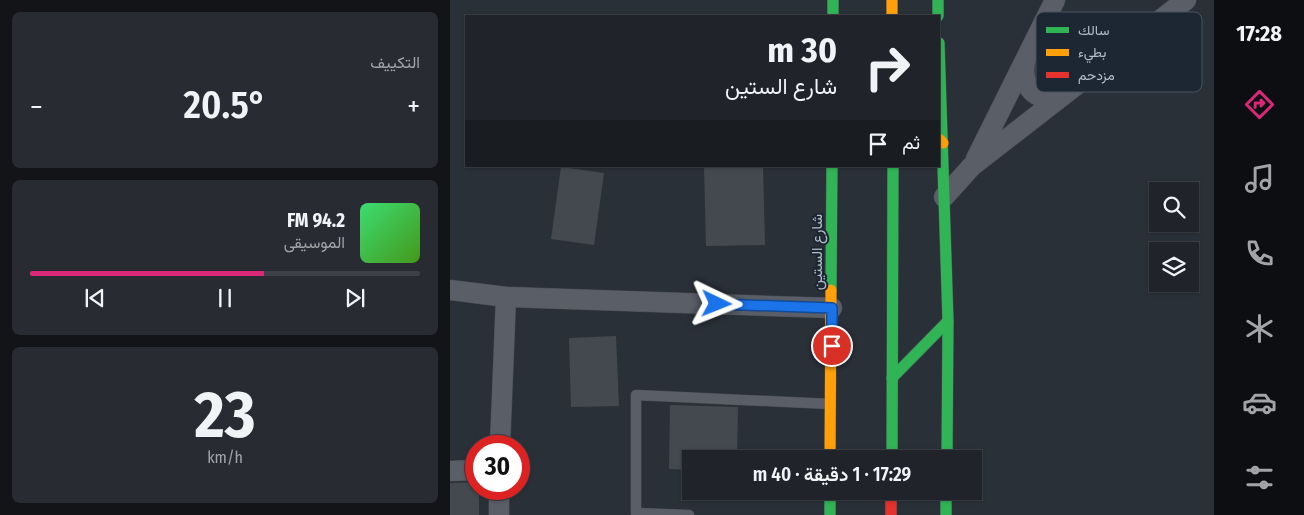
<!DOCTYPE html>
<html lang="ar">
<head>
<meta charset="utf-8">
<style>
  :root { --surface:#20242a; --page:#282c32; --text:#f1f3f6; --muted:#a2a4a8; --line:#3d4147; --accent:#db2777 }
  body { margin:0; font-family:"Fira Sans Condensed",Vazirmatn,sans-serif; background:var(--page); color:var(--text); direction:rtl; height:100vh; display:flex; flex-direction:column; font-size:19px; white-space:nowrap }
  * { box-sizing:border-box; margin:0 }
  p { font-size:16px; color:var(--muted) }
  .icon { flex:none; width:28px; height:28px; fill:none; stroke:currentColor; stroke-width:2; stroke-linecap:round; stroke-linejoin:round }
  .map { position:relative; flex:1; overflow:hidden; direction:ltr }
  .sheet { display:flex; flex-direction:column; gap:12px; padding:12px; background:#121417; width:450px }
  .sheet>* { flex:none }
  .top-card { position:absolute; left:15px; top:15px; width:475px; height:152px; border-radius:0px; box-shadow:0 1px 4px #0004,0 0 0 1px var(--line); direction:rtl; background:#20242a; color:var(--text); overflow:hidden }
  .tools { position:absolute; left:699px; top:182px; display:grid; gap:10px }
  .tools a { display:grid; place-items:center; width:50px; height:50px; border-radius:0px; background:var(--surface); box-shadow:0 1px 4px #0004,0 0 0 1px var(--line); font-size:25px }
  .speed { position:absolute; left:15px; top:435px; display:flex; gap:10px; font-size:25px; font-weight:700; text-align:center }
  .speed>* { display:grid; place-content:center; width:65px; height:65px; border-radius:50%; background:var(--surface); box-shadow:0 1px 4px #0004,0 0 0 1px var(--line); line-height:1 }
  .speed .limit { border:8px solid #d22; background:#fff; color:#111 }
  .pin { position:absolute; display:grid; place-items:center; width:42px; height:42px; color:#fff; margin:-21px; border:2px solid #fff; border-radius:50%; box-shadow:0 1px 5px #0007 }
  .me { position:absolute; width:55px; margin:-28px; rotate:92deg; stroke-linejoin:round; filter:drop-shadow(0 0 4px #0008) }
  .turn { display:flex; align-items:center; gap:18px; height:105px; padding:0 20px; font-size:22px }
  .turn .icon { width:65px; height:65px; stroke-width:2.5 }
  .turn b { display:block; font-size:35px; line-height:42px }
  .then { display:flex; align-items:center; height:48px; padding:0 20px; background:#0003; gap:10px; font-size:19px }
  .big { font-size:38px; font-weight:600; line-height:1.1 }
  .sheet .card { flex:1; display:flex; flex-direction:column; justify-content:center; gap:8px; min-width:0; padding:0 18px; border-radius:8px; background:var(--page) }
  .sheet .dial { align-items:center; gap:0 }
  .dial b { font-size:65px; line-height:1 }
  .song { display:flex; align-items:center; gap:15px }
  .cover { width:60px; height:60px; border-radius:8px; background:linear-gradient(135deg,hsl(140 70% 55%),hsl(100 70% 35%)) }
  .played { height:5px; border-radius:2px; background:linear-gradient(90deg,var(--accent) 60%,var(--line) 60%) }
  .keys { display:flex; justify-content:space-around; direction:ltr }
  .heat { display:flex; justify-content:space-between; align-items:center; font-size:28px; direction:ltr }
  .trip { position:absolute; left:232px; top:450px; width:300px; height:50px; border-radius:0px; background:var(--surface); box-shadow:0 1px 4px #0004,0 0 0 1px var(--line); font-weight:600; line-height:50px; text-align:center; direction:rtl }
  main { display:flex; flex:1; min-height:0 }
  .menu { display:flex; flex-direction:column; width:90px; justify-content:space-around; align-items:center; background:#0d0e11; color:var(--muted) }
  .menu .icon { width:35px; height:35px }
  .menu .current { color:var(--accent) }
  .menu b { font-size:22px; color:var(--text) }
  .map>svg:first-child { display:block }
</style>
</head>
<body>
<main>
<nav class="menu">
<b>17:28</b>
<svg class="icon current" aria-label="directions" viewBox="0 0 24 24"><path d="M12 3l9 9-9 9-9-9zM9 14v-3h6M13 9l2 2-2 2"/></svg>
<svg class="icon" aria-label="music" viewBox="0 0 24 24"><path d="M9 18V5l10-2v13"/><circle cx="6" cy="18" r="3"/><circle cx="16" cy="16" r="3"/></svg>
<svg class="icon" aria-label="phone" viewBox="0 0 24 24"><path d="M5 4h4l2 5-3 2q2 4 5 5l2-3 5 2v4C11 20 4 13 5 4z"/></svg>
<svg class="icon" aria-label="climate" viewBox="0 0 24 24"><path d="M12 3v18M4 7l16 10M4 17L20 7"/></svg>
<svg class="icon" aria-label="car" viewBox="0 0 24 24"><path d="M5 17H2v-5l4-1 3-4h7l3 4 3 1v5h-3M9 17h6M6 11h13"/><circle cx="7" cy="17" r="2"/><circle cx="17" cy="17" r="2"/></svg>
<svg class="icon" aria-label="filters" viewBox="0 0 24 24"><path d="M4 7h16M4 17h16"/><circle cx="9" cy="7" r="2"/><circle cx="15" cy="17" r="2"/></svg>
</nav>
<div class="map">
<svg width="764" height="515" viewBox="0 0 764 515">
  <rect width="100%" height="100%" fill="#2a3038"/>
  <g fill="#444950">
    <polygon points="254,166 313,166 315,245 256,246"/>
    <polygon points="111,167 154,173 144,245 101,239"/>
    <polygon points="166,336 169,406 121,407 119,338"/>
    <polygon points="220,405 288,407 287,459 241,459 241,470 219,469"/>
    <polygon points="26,482 26,489 29,489 29,515 0,515 0,483"/>
  </g>
  <g fill="none" stroke-linecap="round" stroke-linejoin="round">
    <g stroke="#484c53" stroke-width="11">
      <polyline id="lane" points="239,515 186,513 186,395 380,404"/>
    </g>
    <g stroke="#484c53" stroke-width="21">
      <g id="street">
        <path d="M575,62c-5,27 15,45 40,31"/>
        <polyline points="526,159 605,0"/>
        <polyline points="494,197 522,166 736,0"/>
        <polyline points="0,290 56,297 382,308"/>
        <polyline points="50,446 56,297"/>
        <polyline points="0,471 26,470"/>
        <polyline points="49,515 49,489"/>
      </g>
    </g>
    <g stroke="#484c55" stroke-width="12">
      <g id="fast">
        <polyline points="383,0 383,16"/>
        <polyline points="488,0 488,16"/>
        <polyline points="489,43 498,321 497,459"/>
        <polyline points="381,290 382,166"/>
        <polyline points="442,378 498,321"/>
        <polyline points="442,459 443,166"/>
        <polyline points="380,491 380,515"/>
        <polyline points="496,491 496,515"/>
      </g>
    </g>
    <g stroke="#484c55" stroke-width="12">
      <g id="slow">
        <polyline points="442,0 442,16"/>
        <polyline points="489,139 493,143"/>
        <polyline points="380,459 381,290"/>
      </g>
    </g>
    <g stroke="#484c55" stroke-width="12">
      <polyline id="jam" points="441,491 441,515"/>
    </g>
    <use href="#lane" stroke="#5a5e66" stroke-width="10"/>
    <use href="#street" stroke="#5a5e66" stroke-width="20"/>
    <use href="#fast" stroke="#30b455" stroke-width="11"/>
    <use href="#slow" stroke="#ff9f0a" stroke-width="11"/>
    <use href="#jam" stroke="#e5322d" stroke-width="11"/>
  </g>
  <g fill="none" stroke-linecap="round" stroke-linejoin="round">
    <g stroke="#114b97" stroke-width="12">
      <polyline id="route" points="267,304 382,308 382,346"/>
    </g>
    <use href="#route" stroke="#1a73e8" stroke-width="9"/>
  </g>
  <g text-anchor="middle" stroke-width="4" stroke-linejoin="round" paint-order="stroke">
    <g font-size="15" fill="#b4bcc9" stroke="#1d2633">
      <text transform="translate(367 252) rotate(-90)" y="5">شارع الستين</text>
    </g>
  </g>
  <rect x="586" y="12" width="166" height="80" rx="8" fill="#1d2633" stroke="#4a5360" stroke-width="1"/>
  <rect x="596" y="27" width="23" height="6" fill="#30b455"/>
  <rect x="596" y="49" width="23" height="7" fill="#ff9f0a"/>
  <rect x="596" y="72" width="23" height="6" fill="#e5322d"/>
  <g font-size="14" fill="#b4bcc9">
    <text x="628" y="35">سالك</text>
    <text x="628" y="57">بطيء</text>
    <text x="628" y="80">مزدحم</text>
  </g>
</svg>
<div class="tools">
<a><svg class="icon" aria-label="search" viewBox="0 0 24 24"><circle cx="10" cy="10" r="6"/><path d="M15 15l6 6"/></svg></a>
<a><svg class="icon" aria-label="layers" viewBox="0 0 24 24"><path d="M12 4l9 5-9 5-9-5zM3 14l9 5 9-5"/></svg></a>
</div>
<div class="speed"><div class="limit">30</div></div>
<div class="pin" style="left:382px;top:346px;background:#d93025"><svg class="icon" aria-label="arrive" viewBox="0 0 24 24"><path d="M6 21V4h12l-3 4 3 4H6"/></svg></div>
<svg class="me" style="left:267px;top:304px" viewBox="-20 -20 40 40"><path d="M0-17L14 15 0 8-14 15z" fill="#1a73e8" stroke="#fff" stroke-width="4"/></svg>
<div class="trip">17:29 · 1 دقيقة · 40 m</div>
<div class="top-card">
<div class="turn"><svg class="icon" aria-label="right" viewBox="0 0 24 24"><path d="M7 20v-9h11M14 6l5 5-5 5"/></svg><div><b>30 m</b>شارع الستين</div></div>
<div class="then">ثم<svg class="icon" aria-label="arrive" viewBox="0 0 24 24"><path d="M6 21V4h12l-3 4 3 4H6"/></svg></div>
</div>
</div>
<section class="sheet">
<div class="card"><p>التكييف</p>
<div class="heat"><a>−</a><b class="big">20.5°</b><a>+</a></div>
</div>
<div class="card">
<div class="song"><i class="cover"></i><div><b>94.2 FM</b><p>الموسيقى</p></div></div>
<div class="played"></div>
<div class="keys"><svg class="icon" aria-label="previous" viewBox="0 0 24 24"><path d="M18 5L8 12l10 7zM5 5v14"/></svg><svg class="icon" aria-label="pause" viewBox="0 0 24 24"><path d="M8 5v14M16 5v14"/></svg><svg class="icon" aria-label="next" viewBox="0 0 24 24"><path d="M6 5l10 7-10 7zM19 5v14"/></svg></div>
</div>
<div class="card dial"><b>23</b><p>km/h</p></div>
</section>
</main>
</body>
</html>
